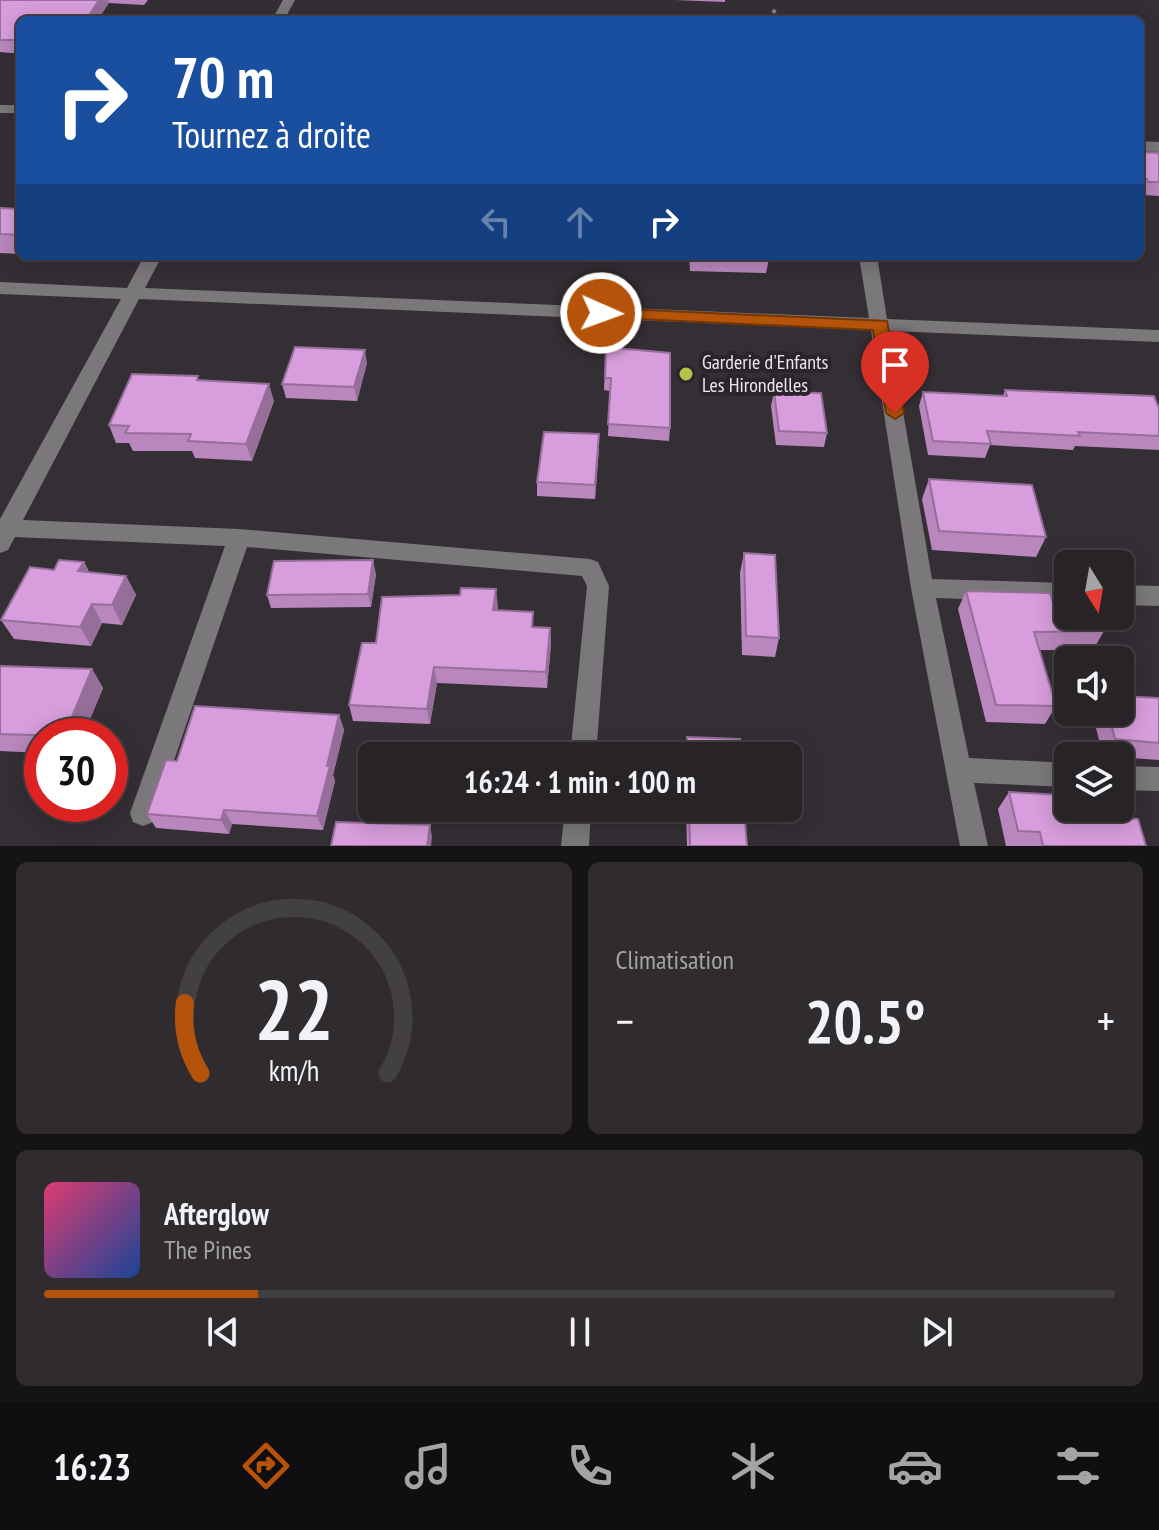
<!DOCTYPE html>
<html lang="fr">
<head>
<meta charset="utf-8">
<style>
  :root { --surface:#272327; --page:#2f2b2f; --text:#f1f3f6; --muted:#a4a4a7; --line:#434044; --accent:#b45309 }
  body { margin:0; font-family:"PT Sans Narrow",sans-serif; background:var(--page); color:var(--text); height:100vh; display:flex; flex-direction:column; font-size:30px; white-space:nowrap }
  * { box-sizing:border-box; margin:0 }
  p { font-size:26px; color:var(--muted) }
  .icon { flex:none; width:44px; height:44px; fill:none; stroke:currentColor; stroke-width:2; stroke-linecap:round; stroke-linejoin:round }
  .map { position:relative; height:846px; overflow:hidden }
  .drawer { display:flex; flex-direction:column; gap:16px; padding:16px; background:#151315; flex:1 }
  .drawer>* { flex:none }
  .top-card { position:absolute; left:16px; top:16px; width:1128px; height:244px; border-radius:12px; box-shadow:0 4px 20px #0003,0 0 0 2px var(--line); background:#1a4fa0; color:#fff; overflow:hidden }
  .needle { width:52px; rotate:169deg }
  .fabs { position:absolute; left:1054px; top:550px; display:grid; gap:16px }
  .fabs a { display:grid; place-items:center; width:80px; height:80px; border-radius:12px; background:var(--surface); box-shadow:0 4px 20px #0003,0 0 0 2px var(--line); font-size:40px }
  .speed { position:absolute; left:24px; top:718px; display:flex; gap:16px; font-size:40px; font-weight:700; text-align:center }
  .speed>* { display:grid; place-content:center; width:104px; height:104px; border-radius:50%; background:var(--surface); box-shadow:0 4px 20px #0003,0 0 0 2px var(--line); line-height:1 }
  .speed .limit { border:12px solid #d22; background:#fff; color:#111 }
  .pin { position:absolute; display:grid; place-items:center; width:68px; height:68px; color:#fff; margin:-82px -34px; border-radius:50% 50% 50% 0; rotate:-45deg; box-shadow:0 0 8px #0007 }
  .pin .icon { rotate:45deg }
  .me { position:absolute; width:88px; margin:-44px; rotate:92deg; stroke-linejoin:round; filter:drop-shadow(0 0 6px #0008) }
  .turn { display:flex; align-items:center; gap:28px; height:168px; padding:0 24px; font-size:36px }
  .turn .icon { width:104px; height:104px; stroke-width:2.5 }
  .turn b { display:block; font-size:56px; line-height:68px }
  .lanes { display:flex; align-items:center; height:76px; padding:0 24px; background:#0003; justify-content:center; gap:40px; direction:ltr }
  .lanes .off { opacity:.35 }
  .big { font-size:60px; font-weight:800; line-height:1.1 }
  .drawer .card { flex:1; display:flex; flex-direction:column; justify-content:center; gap:12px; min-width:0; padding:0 28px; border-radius:12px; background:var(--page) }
  .drawer .dial { align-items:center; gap:0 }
  .dial svg { height:208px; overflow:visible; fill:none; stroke:var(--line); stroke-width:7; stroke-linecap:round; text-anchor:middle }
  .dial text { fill:var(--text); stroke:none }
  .song { display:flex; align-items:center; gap:24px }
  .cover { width:96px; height:96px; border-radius:12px; background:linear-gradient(135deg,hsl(340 70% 55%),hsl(220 70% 35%)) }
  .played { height:8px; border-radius:4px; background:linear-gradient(90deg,var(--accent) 20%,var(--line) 20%) }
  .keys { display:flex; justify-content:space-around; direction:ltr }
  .heat { display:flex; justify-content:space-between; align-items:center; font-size:44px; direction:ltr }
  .drawer .tiles { flex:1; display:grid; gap:16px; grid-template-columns:1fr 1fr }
  .card:last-child { grid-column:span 2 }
  .trip { position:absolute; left:358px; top:742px; width:444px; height:80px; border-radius:12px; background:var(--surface); box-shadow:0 4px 20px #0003,0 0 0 2px var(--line); font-weight:800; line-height:80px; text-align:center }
  .tabs { display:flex; height:128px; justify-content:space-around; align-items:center; background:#100e10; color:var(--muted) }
  .tabs .icon { width:56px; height:56px }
  .tabs .active { color:var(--accent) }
  .tabs b { font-size:36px; color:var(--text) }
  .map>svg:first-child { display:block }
</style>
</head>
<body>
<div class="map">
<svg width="1159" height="846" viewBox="0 0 1159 846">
  <rect width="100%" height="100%" fill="#342f34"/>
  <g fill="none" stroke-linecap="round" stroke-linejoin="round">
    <polyline stroke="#878387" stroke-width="4" stroke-dasharray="4 4" stroke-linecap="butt" points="769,20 776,8"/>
    <g fill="#7b787b" fill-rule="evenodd">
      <polygon points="283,0 295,0 284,20 272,20"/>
      <rect x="0" y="105" width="20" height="8"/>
      <polygon points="1140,141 1159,142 1159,152 1140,151"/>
      <polygon points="144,256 162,256 145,288 869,318 859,256 877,256 887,319 1159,330 1159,342 889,331 932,579 1068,583 1068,603 936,598 969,758 1068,763 1068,787 974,783 988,846 960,846 911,588 871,330 139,299 23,520 239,529 590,559 598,562 609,586 596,756 570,756 587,586 582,576 247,547 156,813 153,822 143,826 133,822 130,813 225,546 15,537 8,550 0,553 0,519 121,299 0,294 0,282 127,288"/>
      <polygon points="1120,585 1159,586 1159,606 1120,605"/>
      <polygon points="1120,766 1159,767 1159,791 1120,790"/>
      <polygon points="565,808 591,808 589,846 561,846"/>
    </g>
  </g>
  <g fill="#b987bd">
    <polygon points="0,0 148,0 144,5 109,3 20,20 20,53 11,53 0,52"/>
    <polygon points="675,0 725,0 725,2"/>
    <polygon points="1140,152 1159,153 1159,196 1143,195 1140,192"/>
    <polygon points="0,208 20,209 20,254 0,253"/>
    <polygon points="399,256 471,256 470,261 400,259"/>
    <polygon points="689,256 768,256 769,259 766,273 690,271"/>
    <polygon points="606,347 670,428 669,441 608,436 610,391 604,390"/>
    <polygon points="367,363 357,401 286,398 282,384"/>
    <polygon points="200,380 274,401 252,461 195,458 192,451 133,451 129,443 116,443 109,425"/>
    <polygon points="1005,390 1159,408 1159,450 1075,446 1073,450 990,445 985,458 928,455 919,406 923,392 1003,396"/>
    <polygon points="774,392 827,433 824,447 776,445 771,406"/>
    <polygon points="599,448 595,499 537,496 537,482"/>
    <polygon points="929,479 1046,537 1036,557 932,550 922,499"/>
    <polygon points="744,553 779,638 775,657 742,655 740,573"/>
    <polygon points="84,562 89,572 126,576 136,595 122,625 102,623 91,646 14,639 1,620 54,570"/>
    <polygon points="376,574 371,607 271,608 267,595"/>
    <polygon points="966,591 1054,606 1104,631 1093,650 1039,650 1056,706 1045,724 986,722 958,609"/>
    <polygon points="498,606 497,610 534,627 550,628 551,644 547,688 437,683 430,724 353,721 349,705 376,643"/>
    <polygon points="0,666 92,669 103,688 83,736 42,736 42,753 0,751"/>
    <polygon points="1159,698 1159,760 1103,756 1092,712 1120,712"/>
    <polygon points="339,715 344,730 333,775 335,781 323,830 232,824 229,834 156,828 147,814 177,761"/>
    <polygon points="687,737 741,756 685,756"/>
    <polygon points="1009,792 1067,815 1146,846 1006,846 998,809"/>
    <polygon points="686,808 744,808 747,846 687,846"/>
  </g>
  <g fill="#966e9a">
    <polygon points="99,0 108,0 109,3 98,20 86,20"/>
    <polygon points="365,350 367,363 357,401 354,387"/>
    <polygon points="269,384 274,401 252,461 246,444"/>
    <polygon points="599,434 599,448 595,499 595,485"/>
    <polygon points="373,560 376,574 371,607 368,594"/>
    <polygon points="84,562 94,581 78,571"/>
    <polygon points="126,576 136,595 122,625 112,605"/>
    <polygon points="496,589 498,606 495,626 493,610"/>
    <polygon points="92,604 102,623 91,646 80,627"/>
    <polygon points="550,628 551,644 547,688 546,672"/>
    <polygon points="434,667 437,683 430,724 427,709"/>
    <polygon points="92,669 103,688 83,736 64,736"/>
    <polygon points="339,715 344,730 333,775 335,781 323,830 317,816 327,766"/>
    <polygon points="224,810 232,824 229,834 221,820"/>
    <polygon points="430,825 432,837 431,846 427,846"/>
  </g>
  <g fill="#d79ddc" stroke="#966e9a" stroke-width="2">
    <polygon points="0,0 99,0 86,20 20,20 20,40 0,40"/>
    <polygon points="1140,152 1159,153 1159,182 1148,182 1147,179 1140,179"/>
    <polygon points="0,208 20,209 20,235 0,234"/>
    <polygon points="691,256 768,256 769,259 691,257"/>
    <polygon points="295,347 365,350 354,387 282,384"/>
    <polygon points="606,347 670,353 670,428 608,424 611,378 605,378"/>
    <polygon points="132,374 198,376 197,380 269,384 246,444 188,441 191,434 125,433 129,426 109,425"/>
    <polygon points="1005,390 1154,396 1159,408 1159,436 1078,432 1080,436 987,431 991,444 933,441 923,392 1007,396"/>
    <polygon points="774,392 821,393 827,433 779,431"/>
    <polygon points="544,432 599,434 595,485 537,482"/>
    <polygon points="929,479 1032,485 1046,537 939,531"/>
    <polygon points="744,553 775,555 779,638 746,636"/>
    <polygon points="59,560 84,562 78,571 126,576 112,605 92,604 80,627 1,620 30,567 54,570"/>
    <polygon points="373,560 368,594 267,595 274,561"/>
    <polygon points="461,588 496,589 493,610 533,612 532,627 550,628 546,672 434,667 427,709 349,705 362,643 376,643 382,597 460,595"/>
    <polygon points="966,591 1050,593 1054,606 1068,606 1068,616 1098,616 1104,631 1034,632 1056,706 996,705"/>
    <polygon points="0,666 92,669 64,736 0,734"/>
    <polygon points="1120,696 1159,698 1159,743 1115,739 1108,712 1120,712"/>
    <polygon points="195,706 339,715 327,766 330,766 317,816 224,810 221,820 147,814 166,760 177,761"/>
    <polygon points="687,737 740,739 741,756 687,756"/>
    <polygon points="1009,792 1061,795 1067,815 1138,819 1146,846 1043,846 1040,832 1018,831"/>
    <polygon points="689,808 744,808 747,846 690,846"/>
    <polygon points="336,822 430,825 427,846 331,846"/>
  </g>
  <polygon fill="#b45309" stroke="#753606" stroke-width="2" points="601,308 887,321 904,413 895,419 886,413 873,330 595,317 592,313 595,310"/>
  <circle fill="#b7c148" stroke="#2a252a" stroke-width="3" cx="686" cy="374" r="8"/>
  <g text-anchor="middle" stroke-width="8" stroke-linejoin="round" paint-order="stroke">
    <g font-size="20" fill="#ebe7eb" stroke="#2a252a" text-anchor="start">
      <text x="702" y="369">Garderie d'Enfants<tspan x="702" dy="23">Les Hirondelles</tspan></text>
    </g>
  </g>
</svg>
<div class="fabs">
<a><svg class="needle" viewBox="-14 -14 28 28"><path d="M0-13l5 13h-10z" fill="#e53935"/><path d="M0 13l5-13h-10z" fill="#a4a4a7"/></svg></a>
<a><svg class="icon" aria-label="sound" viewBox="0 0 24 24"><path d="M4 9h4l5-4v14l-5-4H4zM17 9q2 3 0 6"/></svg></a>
<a><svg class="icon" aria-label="layers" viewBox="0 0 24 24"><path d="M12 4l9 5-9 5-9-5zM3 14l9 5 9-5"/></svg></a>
</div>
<div class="speed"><div class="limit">30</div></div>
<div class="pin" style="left:895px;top:413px;background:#d93025"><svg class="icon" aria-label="arrive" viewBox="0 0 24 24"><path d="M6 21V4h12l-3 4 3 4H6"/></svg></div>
<svg class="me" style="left:601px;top:313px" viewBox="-20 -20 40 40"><circle r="17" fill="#b45309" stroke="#fff" stroke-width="3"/><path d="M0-11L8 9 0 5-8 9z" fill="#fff"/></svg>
<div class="trip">16:24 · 1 min · 100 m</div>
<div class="top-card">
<div class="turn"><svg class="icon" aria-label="right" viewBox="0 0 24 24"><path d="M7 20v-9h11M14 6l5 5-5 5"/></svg><div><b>70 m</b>Tournez à droite</div></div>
<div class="lanes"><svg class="icon off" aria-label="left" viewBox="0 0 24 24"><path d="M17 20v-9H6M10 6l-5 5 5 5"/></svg><svg class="icon off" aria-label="ahead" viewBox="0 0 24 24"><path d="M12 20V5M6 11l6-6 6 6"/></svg><svg class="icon" aria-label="right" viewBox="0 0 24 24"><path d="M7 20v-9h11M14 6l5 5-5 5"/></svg></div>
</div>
</div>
<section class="drawer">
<div class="tiles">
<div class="card dial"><svg viewBox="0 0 100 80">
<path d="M14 69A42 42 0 1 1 86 69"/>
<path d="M14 69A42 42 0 0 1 8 42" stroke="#b45309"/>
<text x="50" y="56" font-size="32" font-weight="700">22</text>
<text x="50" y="72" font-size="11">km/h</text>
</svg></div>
<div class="card"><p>Climatisation</p>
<div class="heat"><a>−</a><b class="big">20.5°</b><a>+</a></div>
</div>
<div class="card">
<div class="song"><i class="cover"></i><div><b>Afterglow</b><p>The Pines</p></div></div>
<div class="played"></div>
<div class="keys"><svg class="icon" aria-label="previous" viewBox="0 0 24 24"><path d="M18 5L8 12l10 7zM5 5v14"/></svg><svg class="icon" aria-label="pause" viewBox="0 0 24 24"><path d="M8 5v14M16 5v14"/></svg><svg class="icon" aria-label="next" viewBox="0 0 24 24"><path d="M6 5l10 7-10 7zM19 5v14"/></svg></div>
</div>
</div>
</section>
<nav class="tabs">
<b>16:23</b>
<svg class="icon active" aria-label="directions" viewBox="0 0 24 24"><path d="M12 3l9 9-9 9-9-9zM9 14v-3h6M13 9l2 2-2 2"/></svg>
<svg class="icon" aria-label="music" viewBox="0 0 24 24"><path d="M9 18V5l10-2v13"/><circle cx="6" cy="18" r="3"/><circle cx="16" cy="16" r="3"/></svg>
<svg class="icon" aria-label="phone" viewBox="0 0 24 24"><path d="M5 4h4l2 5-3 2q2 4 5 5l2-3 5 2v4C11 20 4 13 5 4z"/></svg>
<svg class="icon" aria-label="climate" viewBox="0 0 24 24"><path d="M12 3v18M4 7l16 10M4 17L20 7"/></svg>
<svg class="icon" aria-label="car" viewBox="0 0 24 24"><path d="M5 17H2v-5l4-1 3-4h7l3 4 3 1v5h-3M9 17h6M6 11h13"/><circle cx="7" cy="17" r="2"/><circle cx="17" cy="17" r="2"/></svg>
<svg class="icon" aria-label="filters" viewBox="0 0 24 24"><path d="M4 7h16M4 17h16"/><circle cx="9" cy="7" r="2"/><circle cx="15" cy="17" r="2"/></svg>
</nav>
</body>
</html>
